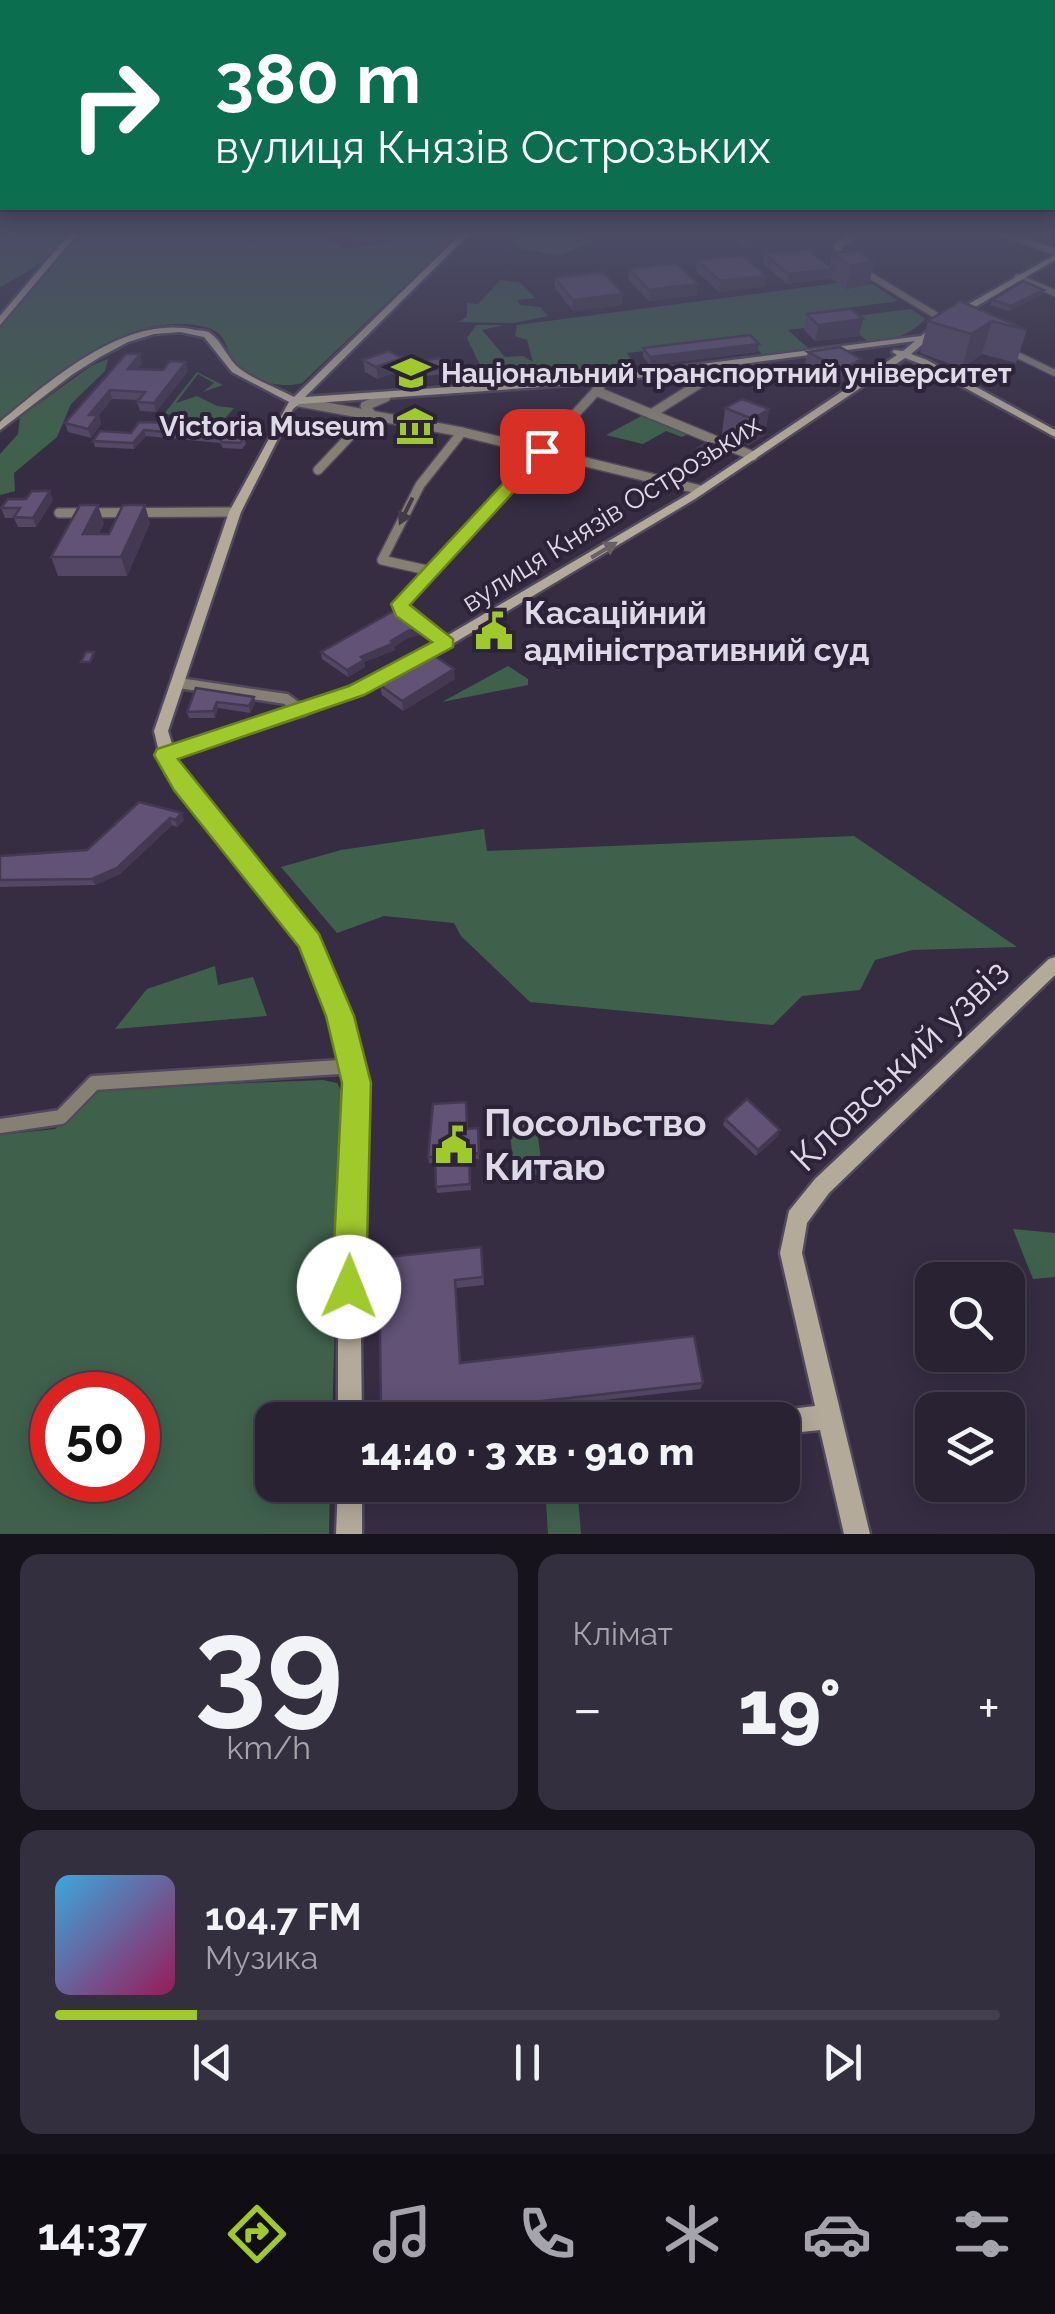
<!DOCTYPE html>
<html lang="uk">
<head>
<meta charset="utf-8">
<style>
  :root { --surface:#282232; --page:#342f3e; --text:#f1f3f6; --muted:#a5a4ac; --line:#443f4d; --accent:#a0c92b }
  body { margin:0; font-family:Raleway,sans-serif; background:var(--page); color:var(--text); height:100vh; display:flex; flex-direction:column; font-size:38px; white-space:nowrap }
  * { box-sizing:border-box; margin:0 }
  p { font-size:32px; color:var(--muted) }
  .icon { flex:none; width:55px; height:55px; fill:none; stroke:currentColor; stroke-width:2; stroke-linecap:round; stroke-linejoin:round }
  .map { position:relative; height:1534px; overflow:hidden }
  .details { display:flex; flex-direction:column; gap:20px; padding:20px; background:#16131c; flex:1 }
  .details>* { flex:none }
  .top-card { position:absolute; left:0px; top:0px; width:1055px; height:210px; box-shadow:0 5px 25px #0003,0 0 0 2px var(--line); background:#0b6e4f; color:#fff; overflow:hidden }
  .controls { position:absolute; left:915px; top:1262px; display:grid; gap:20px }
  .controls a { display:grid; place-items:center; width:110px; height:110px; border-radius:20px; background:var(--surface); box-shadow:0 5px 25px #0003,0 0 0 2px var(--line); font-size:50px }
  .speed { position:absolute; left:30px; top:1372px; display:flex; gap:20px; font-size:50px; font-weight:700; text-align:center }
  .speed>* { display:grid; place-content:center; width:130px; height:130px; border-radius:50%; background:var(--surface); box-shadow:0 5px 25px #0003,0 0 0 2px var(--line); line-height:1 }
  .speed .limit { border:15px solid #d22; background:#fff; color:#111 }
  .pin { position:absolute; display:grid; place-items:center; width:85px; height:85px; color:#fff; margin:-42px; border-radius:20px; box-shadow:0 5px 15px #0006 }
  .me { position:absolute; width:110px; margin:-55px; rotate:1deg; stroke-linejoin:round; filter:drop-shadow(0 0 8px #0008) }
  .turn { display:flex; align-items:center; gap:35px; height:210px; padding:0 50px; font-size:45px }
  .turn .icon { width:130px; height:130px; stroke-width:2.5 }
  .turn b { display:block; font-size:70px; line-height:85px }
  .big { font-size:75px; font-weight:800; line-height:1.1 }
  .details .card { flex:1; display:flex; flex-direction:column; justify-content:center; gap:15px; min-width:0; padding:0 35px; border-radius:20px; background:var(--page) }
  .details .dial { align-items:center; gap:0 }
  .dial b { font-size:130px; line-height:1 }
  .song { display:flex; align-items:center; gap:30px }
  .cover { width:120px; height:120px; border-radius:15px; background:linear-gradient(135deg,hsl(200 70% 55%),hsl(330 70% 35%)) }
  .played { height:10px; border-radius:5px; background:linear-gradient(90deg,var(--accent) 15%,var(--line) 15%) }
  .keys { display:flex; justify-content:space-around; direction:ltr }
  .heat { display:flex; justify-content:space-between; align-items:center; font-size:55px; direction:ltr }
  .details .tiles { flex:1; display:grid; gap:20px; grid-template-columns:1fr 1fr }
  .card:last-child { grid-column:span 2 }
  .trip { position:absolute; left:255px; top:1402px; width:545px; height:100px; border-radius:20px; background:var(--surface); box-shadow:0 5px 25px #0003,0 0 0 2px var(--line); font-weight:800; line-height:100px; text-align:center }
  .tabs { display:flex; height:160px; justify-content:space-around; align-items:center; background:#100e14; color:var(--muted) }
  .tabs .icon { width:70px; height:70px }
  .tabs .selected { color:var(--accent) }
  .tabs b { font-size:45px; color:var(--text) }
  .map>svg:first-child { display:block }
</style>
</head>
<body>
<div class="map">
<svg width="1055" height="1534" viewBox="0 0 1055 1534">
  <rect width="100%" height="100%" fill="#362d43"/>
  <g fill="#3f614c" fill-rule="evenodd">
    <path d="M69,233c-26,31 -36,36 -69,54v-53z"/>
    <path d="M79,233h246l17,16 45,-6 -43,-4 -1,-6 38,5 9,-5h70l-158,150c-24,7 -53,-4 -69,-24 -6,-8 -7,-20 -15,-26 -11,-8 -25,-8 -37,-9 -74,0 -126,54 -181,96v-92z"/>
    <polygon points="510,233 583,233 591,242 558,256 520,248"/>
    <polygon points="500,280 521,283 535,298 517,300 520,305 540,307 548,316 514,323 458,322 467,317 467,303 478,304"/>
    <polygon points="838,283 846,289 873,284 898,301 825,311 838,324 788,330 809,349 763,355 747,340 627,353 638,372 506,385 490,386 467,338 476,325 504,325 482,330 505,357 523,356 533,362 527,340 515,336 517,325"/>
    <path d="M911,309l14,10c-15,17 -34,21 -55,24l-31,-25z"/>
    <polygon points="108,359 105,371 71,404 57,437 14,473 15,491 0,495 0,454 18,434 20,417 91,366"/>
    <polygon points="197,372 223,385 203,392 214,383 198,374 176,403 197,396 217,406 234,408 220,424 206,426 209,419 164,414"/>
    <polygon points="645,414 690,433 682,437 666,431 643,444 606,435"/>
    <polygon points="508,666 528,679 528,685 442,702"/>
    <polygon points="484,829 487,851 854,836 1017,947 912,950 875,960 860,990 802,996 773,1025 530,1002 461,936 454,923 384,916 337,933 281,867 341,850"/>
    <polygon points="215,966 218,985 253,977 267,1016 115,1029 147,989"/>
    <path d="M323,1080l14,3 5,9 -10,328h-60v65h58l-1,49h-329v-399l55,-6 45,-40zM52,1395h86v85h-86z"/>
    <polygon points="536,1123 543,1174 515,1177 509,1126"/>
    <polygon points="1013,1229 1055,1233 1055,1277 1033,1279"/>
    <polygon points="545,1485 577,1485 581,1534 548,1534"/>
  </g>
  <g fill="none" stroke-linecap="round" stroke-linejoin="round">
    <g stroke="#51495d" stroke-width="9">
      <g id="street-far3">
        <polyline points="1003,233 1055,252"/>
        <polyline points="845,260 837,247 857,233"/>
        <polyline points="861,270 947,322"/>
        <polyline points="1017,277 1055,293"/>
        <polyline points="1005,349 1055,373"/>
        <polyline points="599,380 600,385"/>
        <polyline points="698,385 732,364"/>
      </g>
    </g>
    <g stroke="#51495d" stroke-width="12">
      <g id="street-far2">
        <polyline points="596,391 753,456"/>
        <polyline points="294,401 462,432 701,490"/>
        <polyline points="371,414 365,406 386,397"/>
        <polyline points="651,414 702,382"/>
        <polyline points="318,470 371,414"/>
        <polyline points="59,513 235,512"/>
        <polyline points="431,571 382,560 420,485 462,432"/>
        <polyline points="425,577 600,387 599,382"/>
      </g>
    </g>
    <g stroke="#51495d" stroke-width="15">
      <g id="street-far1">
        <polyline points="427,575 400,604 446,643"/>
        <polyline points="179,683 286,699 302,711"/>
      </g>
    </g>
    <g stroke="#51495d" stroke-width="19">
      <polyline id="street" points="0,1126 61,1117 94,1083 355,1066"/>
    </g>
    <g stroke="#51495d" stroke-width="5">
      <g id="secondary">
        <polygon points="70,233 78,233 0,325 0,316"/>
        <path d="M462,233h8l-165,164 294,-20 322,-41 21,-17 113,-64v5l-107,63 -37,31 16,6 128,70v7l-134,-73 -16,-6 -210,141 -298,178 -90,37 -132,43 3,11 138,168 43,110 8,37 -7,171 2,166h-24v-166l9,-171 -6,-37 -38,-101 -137,-171 -8,-19 1,-3 -5,-21 75,-219 60,-110 -57,-30 -28,-35 -24,-5 -26,2 -26,8 -28,15 -27,17 -73,56v-8c51,-42 125,-108 195,-92 5,1 11,0 15,3 12,8 18,27 30,36 15,11 37,19 54,28zM915,341l-12,10 -9,-1 -2,2 5,3 -210,140 -300,176 -90,37 -124,39 -5,-16 73,-219 52,-103 6,-5 300,-21z"/>
        <polygon points="1055,957 1055,975 829,1193 807,1223 802,1253 870,1534 844,1534 820,1430 782,1434 782,1420 771,1420 773,1413 782,1410 815,1406 780,1253 789,1211 815,1179 1049,959"/>
        <polygon points="338,1485 362,1485 362,1534 336,1534"/>
      </g>
    </g>
    <use href="#street-far3" stroke="#857f74" stroke-width="6"/>
    <use href="#street-far2" stroke="#857f74" stroke-width="9"/>
    <use href="#street-far1" stroke="#857f74" stroke-width="10"/>
    <use href="#street" stroke="#857f74" stroke-width="14"/>
    <use href="#secondary" fill="#b4aa99" fill-rule="evenodd"/>
  </g>
  <g fill="#534765">
    <polygon points="716,233 751,233 751,235 746,235 745,247 737,240 720,240"/>
    <polygon points="764,253 830,266 832,253 874,261 869,284 846,289 831,278 787,284 763,264"/>
    <polygon points="697,260 766,276 765,286 719,292 696,271"/>
    <polygon points="629,269 697,295 649,301 628,279"/>
    <polygon points="555,278 622,305 573,311 555,288"/>
    <polygon points="1044,290 1042,295 1009,311 990,305 992,300"/>
    <polygon points="960,301 1027,330 1016,363 982,354 962,368 920,353 928,321"/>
    <polygon points="807,314 863,319 859,336 815,341 804,330"/>
    <polygon points="759,344 757,352 650,365 643,357 643,348"/>
    <polygon points="808,352 861,359 858,370 840,382 805,363"/>
    <polygon points="363,360 403,369 378,379 365,372"/>
    <polygon points="423,361 443,369 443,374 426,376"/>
    <polygon points="142,363 137,369 188,371 156,412 140,411 137,402 139,400 112,399 99,415 101,424 91,438 68,432 65,423"/>
    <polygon points="725,408 769,409 765,435 749,445 722,434"/>
    <polygon points="139,422 244,438 246,444 242,449 223,448 220,443 146,436 134,449 95,447 93,441 131,433"/>
    <polygon points="698,448 723,452 712,459 698,454"/>
    <polygon points="53,500 36,527 18,527 14,518 5,518 1,508"/>
    <polygon points="104,523 99,534 109,534 150,523 127,576 58,576 51,557"/>
    <polygon points="422,628 422,634 408,638 395,646 395,650 364,662 365,667 348,677 322,659 321,652"/>
    <polygon points="455,679 403,711 382,695 380,685"/>
    <polygon points="196,688 255,703 250,713 218,708 215,718 189,718 187,712"/>
    <polygon points="139,802 184,820 177,827 172,825 120,874 95,885 0,887 0,856 87,850"/>
    <polygon points="725,1119 778,1136 756,1156 723,1125"/>
    <polygon points="467,1129 478,1134 479,1159 470,1159 471,1190 437,1193 435,1163 429,1163 428,1157"/>
    <polygon points="481,1247 484,1285 456,1288 460,1363 703,1383 700,1389 430,1420 390,1420 383,1412 381,1406 379,1258"/>
  </g>
  <g fill="#443953">
    <polygon points="874,261 869,284 846,289 851,266"/>
    <polygon points="833,269 831,279 787,284 788,274"/>
    <polygon points="766,276 765,286 719,292 720,281"/>
    <polygon points="698,284 697,295 649,301 649,290"/>
    <polygon points="1044,290 1042,295 1009,311 1011,306"/>
    <polygon points="623,294 622,305 573,311 573,300"/>
    <polygon points="863,319 859,336 815,341 818,325"/>
    <polygon points="992,321 982,354 962,368 971,334"/>
    <polygon points="759,344 757,352 650,365 650,357"/>
    <polygon points="140,354 142,363 130,378 128,369"/>
    <polygon points="402,358 403,369 378,379 376,367"/>
    <polygon points="861,359 858,370 840,382 842,370"/>
    <polygon points="186,362 188,371 156,412 154,403"/>
    <polygon points="110,390 112,399 99,415 101,424 91,438 88,429 89,415"/>
    <polygon points="769,409 765,435 749,445 753,419"/>
    <polygon points="144,430 146,436 134,449 133,443"/>
    <polygon points="724,446 723,452 712,459 713,453"/>
    <polygon points="50,491 53,500 36,527 33,518"/>
    <polygon points="98,505 104,523 90,553 83,534"/>
    <polygon points="145,505 150,523 127,576 121,557"/>
    <polygon points="422,628 422,634 408,638 395,646 395,650 364,662 365,667 348,677 347,670 361,657 408,631"/>
    <polygon points="454,669 455,679 403,711 402,701"/>
    <polygon points="254,697 255,703 250,713 249,706"/>
    <polygon points="217,702 218,708 215,718 213,711"/>
    <polygon points="182,813 184,820 177,827 175,820"/>
    <polygon points="170,818 172,825 120,874 95,885 92,879"/>
    <polygon points="780,1130 778,1136 756,1156 758,1150"/>
  </g>
  <g fill="#615276" stroke="#443953" stroke-width="2.5">
    <polygon points="808,249 833,269 788,274 764,253"/>
    <polygon points="856,250 874,261 851,266 832,253"/>
    <polygon points="742,255 766,276 720,281 697,260"/>
    <polygon points="676,263 698,284 649,290 629,269"/>
    <polygon points="603,272 623,294 573,300 555,278"/>
    <polygon points="1023,281 1044,290 1011,306 992,300"/>
    <polygon points="960,301 1027,330 992,321 971,334 928,321"/>
    <polygon points="851,309 863,319 818,325 807,314"/>
    <polygon points="750,335 759,344 650,357 643,348"/>
    <polygon points="840,347 861,359 842,370 808,352"/>
    <polygon points="388,351 402,358 376,367 363,360"/>
    <polygon points="126,354 140,354 128,369 163,370 170,361 186,362 154,403 137,402 145,392 110,390 89,415 98,415 88,429 65,423"/>
    <polygon points="439,358 443,369 425,370 423,361"/>
    <polygon points="742,399 769,409 753,419 725,408"/>
    <polygon points="139,422 218,424 244,438 240,443 222,442 218,437 144,430 133,443 93,441 100,431 131,433"/>
    <polygon points="706,443 724,446 713,453 698,448"/>
    <polygon points="32,491 50,491 33,518 14,517 20,508 1,508 8,499 26,499"/>
    <polygon points="80,505 98,505 83,534 109,534 123,505 145,505 121,557 51,557"/>
    <polygon points="397,609 422,628 408,631 391,641 394,643 361,657 364,660 347,670 321,652"/>
    <polygon points="86,652 94,652 90,662 81,662"/>
    <polygon points="432,654 454,669 402,701 380,685"/>
    <polygon points="196,688 254,697 249,706 217,702 213,711 187,712"/>
    <polygon points="139,802 182,813 175,820 170,818 117,868 92,879 0,880 0,856 87,850"/>
    <polygon points="747,1099 780,1130 758,1150 725,1119"/>
    <polygon points="466,1102 467,1129 478,1128 479,1153 469,1154 470,1184 436,1187 435,1157 428,1157 433,1104"/>
    <polygon points="481,1247 483,1277 455,1280 460,1363 694,1336 703,1383 391,1418 381,1406 379,1258"/>
  </g>
  <defs><path id="oneway-solid" d="M-6-.8H1V-3.2L6.5 0L1 3.2V.8H-6Z" transform="scale(2.5)"/></defs>
  <use fill="#423a47" href="#oneway-solid" transform="translate(406 511) rotate(116)"/>
  <use fill="#696064" href="#oneway-solid" transform="translate(604 550) rotate(-31)"/>
  <linearGradient id="sky" x2="0" y2="1"><stop stop-color="#1e1925"/><stop offset="0.52" stop-color="#4c4c66"/><stop offset="1" stop-color="#4c4c66" stop-opacity="0"/></linearGradient>
  <rect width="1055" height="448" fill="url(#sky)"/>
  <polygon fill="#a0c92b" stroke="#68831c" stroke-width="2.5" points="537,447 551,451 410,605 453,639 453,647 364,695 178,759 319,934 354,1016 371,1083 366,1287 361,1299 349,1304 337,1299 332,1287 342,1083 326,1016 299,947 174,790 154,755 157,749 349,686 432,642 396,616 391,604"/>
  <defs>
    <g id="university-bare" transform="scale(3)"><path d="M0-5L7-2L0 1L-7-2ZM-4 1L0 2.5L4 1V4Q0 6-4 4Z" fill="#a0c92b" stroke="#2c2338" stroke-width="2.5" paint-order="stroke"/></g>
    <g id="museum-bare" transform="scale(3)"><path d="M0-6L6-3V-2H-6V-3ZM-5-1h2V3h-2ZM-1-1h2V3h-2ZM3-1h2V3H3ZM-6 4H6V6H-6Z" fill="#a0c92b" stroke="#2c2338" stroke-width="2.5" paint-order="stroke"/></g>
    <g id="civic-bare" transform="scale(3)"><path d="M-.6-6.5H3V-4.5H.6V-3L4-1V1h2V6H-6V1h2V-1L-.6-3ZM-1.2 2.5V6h2.4V2.5Z" fill="#a0c92b" stroke="#2c2338" stroke-width="2.5" paint-order="stroke"/></g>
  </defs>
  <g fill-rule="evenodd">
    <use href="#university-bare" x="411" y="373"/>
    <use href="#museum-bare" x="415" y="426"/>
    <use href="#civic-bare" x="494" y="631"/>
    <use href="#civic-bare" x="454" y="1145"/>
  </g>
  <g text-anchor="middle" stroke-width="8" stroke-linejoin="round" paint-order="stroke">
    <g font-size="28" font-weight="bold" fill="#ded9e7" stroke="#2c2338" text-anchor="start">
      <text x="441" y="383">Національний транспортний університет</text>
      <text x="385" y="436" text-anchor="end">Victoria Museum</text>
    </g>
    <g font-size="28" fill="#ded9e7" stroke="#2c2338">
      <text transform="translate(611 513) rotate(-32)" y="10">вулиця Князів Острозьких</text>
    </g>
    <g font-size="32" font-weight="bold" fill="#ded9e7" stroke="#2c2338" text-anchor="start">
      <text x="524" y="624">Касаційний<tspan x="524" dy="37">адміністративний суд</tspan></text>
    </g>
    <g font-size="38" fill="#ded9e7" stroke="#2c2338">
      <text transform="translate(900 1065) rotate(-44)" y="13">Кловський узвіз</text>
    </g>
    <g font-size="38" font-weight="bold" fill="#ded9e7" stroke="#2c2338" text-anchor="start">
      <text x="484" y="1136">Посольство<tspan x="484" dy="44">Китаю</tspan></text>
    </g>
  </g>
</svg>
<div class="controls">
<a><svg class="icon" aria-label="search" viewBox="0 0 24 24"><circle cx="10" cy="10" r="6"/><path d="M15 15l6 6"/></svg></a>
<a><svg class="icon" aria-label="layers" viewBox="0 0 24 24"><path d="M12 4l9 5-9 5-9-5zM3 14l9 5 9-5"/></svg></a>
</div>
<div class="speed"><div class="limit">50</div></div>
<div class="pin" style="left:542px;top:451px;background:#d93025"><svg class="icon" aria-label="arrive" viewBox="0 0 24 24"><path d="M6 21V4h12l-3 4 3 4H6"/></svg></div>
<svg class="me" style="left:349px;top:1287px" viewBox="-20 -20 40 40"><circle r="19" fill="#fff"/><path d="M0-13L10 11 0 6-10 11z" fill="#a0c92b"/></svg>
<div class="trip">14:40 · 3 хв · 910 m</div>
<div class="top-card">
<div class="turn"><svg class="icon" aria-label="right" viewBox="0 0 24 24"><path d="M7 20v-9h11M14 6l5 5-5 5"/></svg><div><b>380 m</b>вулиця Князів Острозьких</div></div>
</div>
</div>
<section class="details">
<div class="tiles">
<div class="card dial"><b>39</b><p>km/h</p></div>
<div class="card"><p>Клімат</p>
<div class="heat"><a>−</a><b class="big">19°</b><a>+</a></div>
</div>
<div class="card">
<div class="song"><i class="cover"></i><div><b>104.7 FM</b><p>Музика</p></div></div>
<div class="played"></div>
<div class="keys"><svg class="icon" aria-label="previous" viewBox="0 0 24 24"><path d="M18 5L8 12l10 7zM5 5v14"/></svg><svg class="icon" aria-label="pause" viewBox="0 0 24 24"><path d="M8 5v14M16 5v14"/></svg><svg class="icon" aria-label="next" viewBox="0 0 24 24"><path d="M6 5l10 7-10 7zM19 5v14"/></svg></div>
</div>
</div>
</section>
<nav class="tabs">
<b>14:37</b>
<svg class="icon selected" aria-label="directions" viewBox="0 0 24 24"><path d="M12 3l9 9-9 9-9-9zM9 14v-3h6M13 9l2 2-2 2"/></svg>
<svg class="icon" aria-label="music" viewBox="0 0 24 24"><path d="M9 18V5l10-2v13"/><circle cx="6" cy="18" r="3"/><circle cx="16" cy="16" r="3"/></svg>
<svg class="icon" aria-label="phone" viewBox="0 0 24 24"><path d="M5 4h4l2 5-3 2q2 4 5 5l2-3 5 2v4C11 20 4 13 5 4z"/></svg>
<svg class="icon" aria-label="climate" viewBox="0 0 24 24"><path d="M12 3v18M4 7l16 10M4 17L20 7"/></svg>
<svg class="icon" aria-label="car" viewBox="0 0 24 24"><path d="M5 17H2v-5l4-1 3-4h7l3 4 3 1v5h-3M9 17h6M6 11h13"/><circle cx="7" cy="17" r="2"/><circle cx="17" cy="17" r="2"/></svg>
<svg class="icon" aria-label="filters" viewBox="0 0 24 24"><path d="M4 7h16M4 17h16"/><circle cx="9" cy="7" r="2"/><circle cx="15" cy="17" r="2"/></svg>
</nav>
</body>
</html>
